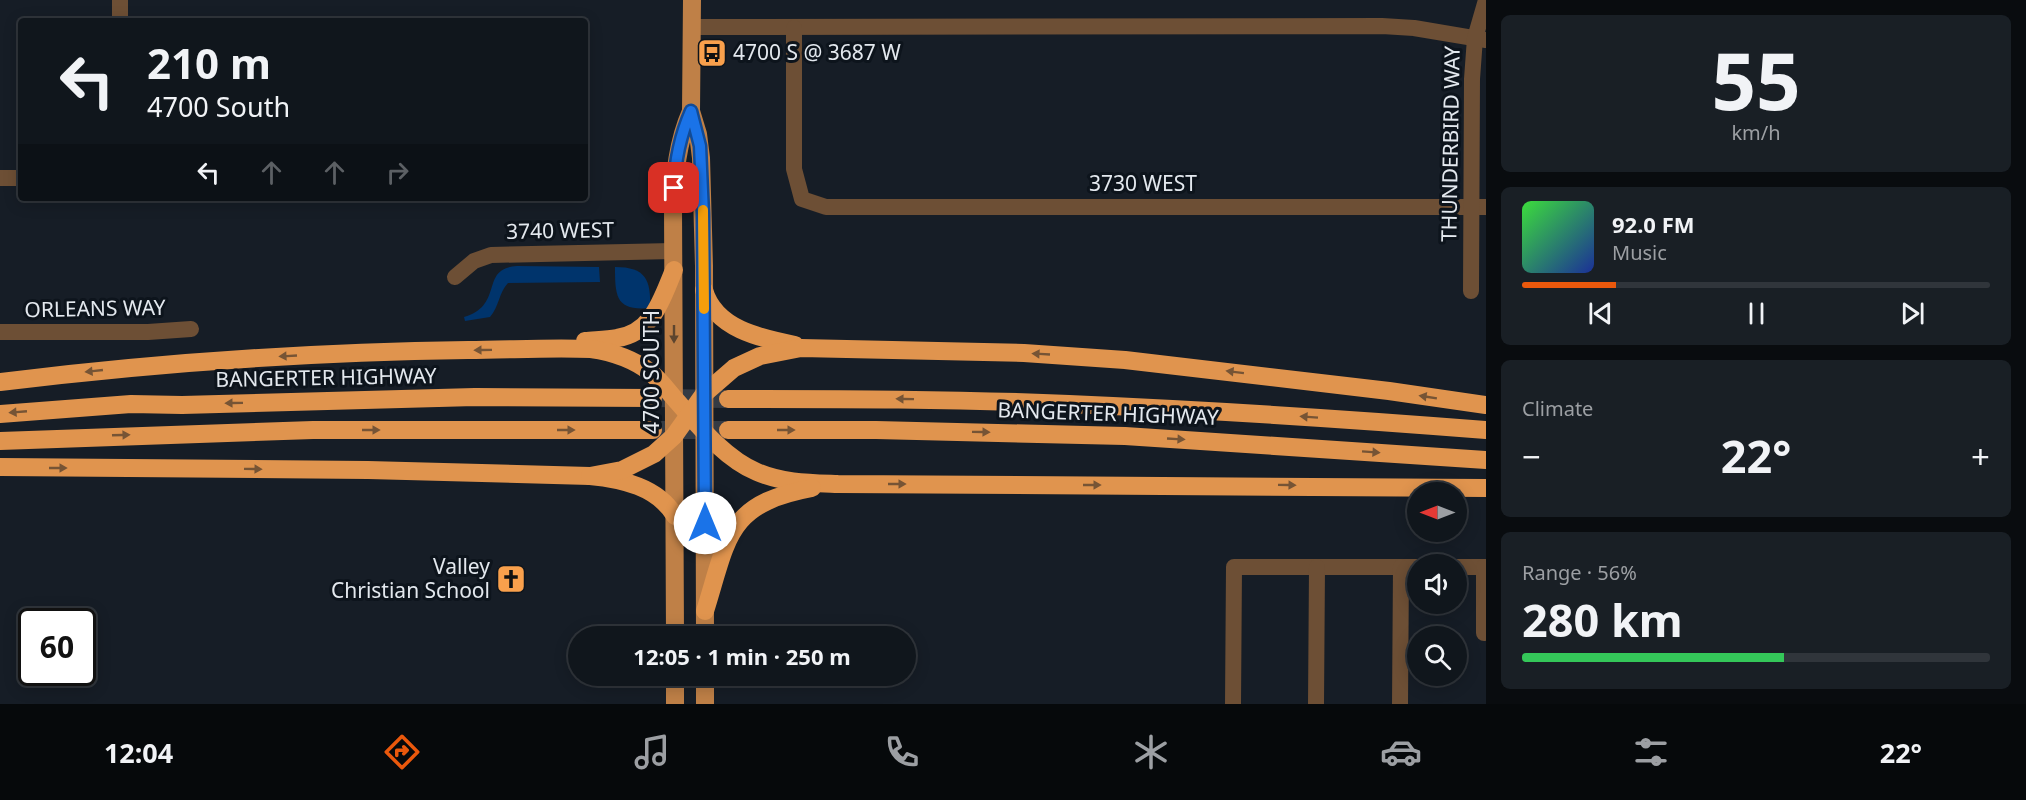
<!DOCTYPE html>
<html lang="en">
<head>
<meta charset="utf-8">
<style>
  :root { --surface:#10161c; --page:#191f25; --text:#f1f3f6; --muted:#9c9fa3; --line:#30353b; --accent:#ea580c }
  body { margin:0; font-family:"Noto Sans",sans-serif; background:var(--page); color:var(--text); height:100vh; display:flex; flex-direction:column; font-size:22px; white-space:nowrap }
  * { box-sizing:border-box; margin:0 }
  p { font-size:20px; color:var(--muted) }
  .icon { flex:none; width:33px; height:33px; fill:none; stroke:currentColor; stroke-width:2; stroke-linecap:round; stroke-linejoin:round }
  .map { position:relative; flex:1; overflow:hidden }
  .details { display:flex; flex-direction:column; gap:15px; padding:15px; background:#090c0f; width:540px }
  .details>* { flex:none }
  .top-card { position:absolute; left:18px; top:18px; width:570px; height:183px; border-radius:6px; box-shadow:0 3px 15px #0003,0 0 0 2px var(--line); background:#10161c; color:var(--text); overflow:hidden }
  .needle { width:39px; rotate:270deg }
  .controls { position:absolute; left:1407px; top:482px; display:grid; gap:12px }
  .controls a { display:grid; place-items:center; width:60px; height:60px; border-radius:50%; background:var(--surface); box-shadow:0 3px 15px #0003,0 0 0 2px var(--line); font-size:30px }
  .speed { position:absolute; left:18px; top:608px; display:flex; gap:12px; font-size:30px; font-weight:700; text-align:center }
  .speed>* { display:grid; place-content:center; width:78px; height:78px; border-radius:50%; background:var(--surface); box-shadow:0 3px 15px #0003,0 0 0 2px var(--line); line-height:1 }
  .speed .limit { border:3px solid #111; border-radius:9px; background:#fff; color:#111 }
  .pin { position:absolute; display:grid; place-items:center; width:51px; height:51px; color:#fff; margin:-26px; border-radius:12px; box-shadow:0 3px 9px #0006 }
  .me { position:absolute; width:66px; margin:-33px; rotate:0deg; stroke-linejoin:round; filter:drop-shadow(0 0 4px #0008) }
  .turn { display:flex; align-items:center; gap:21px; height:126px; padding:0 30px; font-size:27px }
  .turn .icon { width:78px; height:78px; stroke-width:2.5 }
  .turn b { display:block; font-size:42px; line-height:51px }
  .lanes { display:flex; align-items:center; height:57px; padding:0 30px; background:#0003; justify-content:center; gap:30px; direction:ltr }
  .lanes .off { opacity:.35 }
  .big { font-size:45px; font-weight:700; line-height:1.1 }
  .details .card { flex:1; display:flex; flex-direction:column; justify-content:center; gap:9px; min-width:0; padding:0 21px; border-radius:9px; background:var(--page) }
  .details .dial { align-items:center; gap:0 }
  .dial b { font-size:78px; line-height:1 }
  .song { display:flex; align-items:center; gap:18px }
  .cover { width:72px; height:72px; border-radius:9px; background:linear-gradient(135deg,hsl(120 70% 55%),hsl(230 70% 35%)) }
  .played { height:6px; border-radius:3px; background:linear-gradient(90deg,var(--accent) 20%,var(--line) 20%) }
  .keys { display:flex; justify-content:space-around; direction:ltr }
  .heat { display:flex; justify-content:space-between; align-items:center; font-size:33px; direction:ltr }
  .charge { height:9px; border-radius:4px; background:linear-gradient(90deg,#34c759 56%,var(--line) 0) }
  .trip { position:absolute; left:568px; top:626px; width:348px; height:60px; border-radius:30px; background:var(--surface); box-shadow:0 3px 15px #0003,0 0 0 2px var(--line); font-weight:700; line-height:60px; text-align:center }
  .dock { display:flex; height:96px; justify-content:space-around; align-items:center; background:#06090b; color:var(--muted) }
  .dock .icon { width:42px; height:42px }
  .dock .on { color:var(--accent) }
  .dock b { font-size:27px; color:var(--text) }
  main { display:flex; flex:1; min-height:0 }
  .map>svg:first-child { display:block }
</style>
</head>
<body>
<main>
<div class="map">
<svg width="1486" height="704" viewBox="0 0 1486 704">
  <rect width="100%" height="100%" fill="#161d26"/>
  <g fill="#00346c">
    <path d="M517,266l82,1 1,15 -92,1c-9,9 -9,24 -18,34l-25,4 -1,-4c41,-12 15,-49 53,-51z"/>
    <path d="M615,267c31,0 36,13 35,41 -34,3 -35,-11 -35,-41z"/>
  </g>
  <g fill="none" stroke-linecap="round" stroke-linejoin="round">
    <g stroke="#353b44" stroke-width="18" stroke-dasharray="18 9" stroke-linecap="butt">
      <polyline points="653,398 728,399"/>
      <polyline points="653,430 728,430"/>
    </g>
    <g stroke="#6d4f35" stroke-width="16">
      <polyline points="120,21 120,0"/>
      <polyline points="692,27 1382,26 1414,28 1486,40"/>
      <polyline points="794,28 794,169 802,199 826,207 1486,207"/>
      <polyline points="0,178 21,178"/>
      <polyline points="455,277 474,261 491,255 673,251"/>
      <polyline points="1471,291 1472,79 1475,38 1486,0"/>
      <polyline points="0,332 148,332 191,329"/>
      <polyline points="1456,567 1486,567"/>
      <polyline points="1484,567 1484,633"/>
      <polyline points="1233,704 1234,567 1418,567"/>
      <polyline points="1316,704 1317,567"/>
      <polyline points="1400,704 1401,567"/>
    </g>
    <g stroke="#bf8047" stroke-width="18">
      <polyline points="692,0 691,111 698,134 701,158 704,266 705,636"/>
      <path d="M675,636l-2,-429c2,-34 4,-64 18,-96"/>
      <polyline points="675,675 675,704"/>
      <polyline points="705,675 705,704"/>
    </g>
    <g stroke="#e0944e" stroke-width="18">
      <path d="M704,290c11,39 56,48 91,55"/>
      <path d="M585,341c10,-1 22,-1 32,-3 36,-5 45,-40 57,-68"/>
      <path d="M0,382c155,-19 311,-30 468,-32 41,0 82,-3 123,-1 21,3 42,10 59,23 10,8 17,18 25,27 23,26 49,59 82,73 25,11 54,11 81,12l648,4"/>
      <path d="M728,399c114,0 227,0 341,5 139,6 278,15 417,26"/>
      <polyline points="0,414 131,404 182,405 475,397 653,398"/>
      <polyline points="728,430 876,430 1125,436 1486,460"/>
      <polyline points="0,441 313,430 653,430"/>
      <path d="M0,467l368,3 222,6c32,3 68,11 85,40"/>
      <polyline points="590,476 622,470 654,454 674,436 704,394 734,368 760,356 801,348 1024,353 1125,360 1389,391 1486,405"/>
      <path d="M705,611c23,-73 21,-107 107,-123"/>
    </g>
  </g>
  <defs><path id="oneway-solid" d="M-6-.8H1V-3.2L6.5 0L1 3.2V.8H-6Z" transform="scale(1.5)"/></defs>
  <use fill="#5d452f" href="#oneway-solid" transform="translate(674 334) rotate(90)"/>
  <g fill="#765435">
    <use href="#oneway-solid" transform="translate(483 350) rotate(179)"/>
    <use href="#oneway-solid" transform="translate(1041 354) rotate(-177)"/>
    <use href="#oneway-solid" transform="translate(288 356) rotate(177)"/>
    <use href="#oneway-solid" transform="translate(94 371) rotate(174)"/>
    <use href="#oneway-solid" transform="translate(1235 372) rotate(-173)"/>
    <use href="#oneway-solid" transform="translate(1428 397) rotate(-171)"/>
    <use href="#oneway-solid" transform="translate(905 399) rotate(-179)"/>
    <use href="#oneway-solid" transform="translate(234 403) rotate(179)"/>
    <use href="#oneway-solid" transform="translate(18 412) rotate(175)"/>
    <use href="#oneway-solid" transform="translate(1309 417) rotate(-176)"/>
    <use href="#oneway-solid" transform="translate(371 430)"/>
    <use href="#oneway-solid" transform="translate(566 430)"/>
    <use href="#oneway-solid" transform="translate(786 430)"/>
    <use href="#oneway-solid" transform="translate(981 432) rotate(1)"/>
    <use href="#oneway-solid" transform="translate(121 435) rotate(-2)"/>
    <use href="#oneway-solid" transform="translate(1176 439) rotate(3)"/>
    <use href="#oneway-solid" transform="translate(1371 452) rotate(4)"/>
    <use href="#oneway-solid" transform="translate(58 468)"/>
    <use href="#oneway-solid" transform="translate(253 469) rotate(1)"/>
    <use href="#oneway-solid" transform="translate(897 484)"/>
    <use href="#oneway-solid" transform="translate(1092 485)"/>
    <use href="#oneway-solid" transform="translate(1287 485) rotate(1)"/>
  </g>
  <g fill="none" stroke-linecap="round" stroke-linejoin="round">
    <g stroke="#114b97" stroke-width="15">
      <path id="route" d="M674,188c1,-28 6,-52 17,-77l9,35 3,68 2,309"/>
    </g>
    <use href="#route" stroke="#1a73e8" stroke-width="10"/>
    <polyline stroke="#f59e0b" stroke-width="10" points="703,210 704,309"/>
  </g>
  <defs>
    <g id="bus-square" transform="scale(1.5)"><rect x="-9" y="-9" width="18" height="18" rx="4" fill="#f9a04c" stroke="#0d141c"/><path d="M-5-6H5V4H4V6H2V4H-2V6H-4V4H-5ZM-3.5-4V0h7V-4ZM-3.5 1.2v1.5H-2V1.2ZM2 1.2v1.5H3.5V1.2Z" fill="#111"/></g>
    <g id="church-square" transform="scale(1.5)"><rect x="-9" y="-9" width="18" height="18" rx="4" fill="#f9a04c" stroke="#0d141c"/><path d="M-1.2-6h2.4v3.5h3.3v2.4h-3.3V6h-2.4V-.1h-3.3v-2.4h3.3Z" fill="#111"/></g>
  </defs>
  <g fill-rule="evenodd">
    <use href="#bus-square" x="712" y="53"/>
    <use href="#church-square" x="511" y="579"/>
  </g>
  <g text-anchor="middle" stroke-width="6" stroke-linejoin="round" paint-order="stroke">
    <g font-size="21" fill="#e3e8ee" stroke="#0d141c" text-anchor="start">
      <text x="733" y="60">4700 S @ 3687 W</text>
      <text x="490" y="574" text-anchor="end">Valley<tspan x="490" dy="24">Christian School</tspan></text>
    </g>
    <g font-size="21" fill="#e3e8ee" stroke="#0d141c">
      <text transform="translate(1451 144) rotate(-89)" y="7">THUNDERBIRD WAY</text>
      <text x="1143" y="191">3730 WEST</text>
      <text transform="translate(560 231) rotate(-1)" y="7">3740 WEST</text>
      <text transform="translate(95 309) rotate(-1)" y="7">ORLEANS WAY</text>
      <text transform="translate(652 372) rotate(-90)" y="7">4700 SOUTH</text>
      <text transform="translate(326 378) rotate(-1)" y="7">BANGERTER HIGHWAY</text>
      <text transform="translate(1108 414) rotate(2)" y="7">BANGERTER HIGHWAY</text>
    </g>
  </g>
</svg>
<div class="controls">
<a><svg class="needle" viewBox="-14 -14 28 28"><path d="M0-13l5 13h-10z" fill="#e53935"/><path d="M0 13l5-13h-10z" fill="#9c9fa3"/></svg></a>
<a><svg class="icon" aria-label="sound" viewBox="0 0 24 24"><path d="M4 9h4l5-4v14l-5-4H4zM17 9q2 3 0 6"/></svg></a>
<a><svg class="icon" aria-label="search" viewBox="0 0 24 24"><circle cx="10" cy="10" r="6"/><path d="M15 15l6 6"/></svg></a>
</div>
<div class="speed"><div class="limit">60</div></div>
<div class="pin" style="left:674px;top:188px;background:#d93025"><svg class="icon" aria-label="arrive" viewBox="0 0 24 24"><path d="M6 21V4h12l-3 4 3 4H6"/></svg></div>
<svg class="me" style="left:705px;top:523px" viewBox="-20 -20 40 40"><circle r="19" fill="#fff"/><path d="M0-13L10 11 0 6-10 11z" fill="#1a73e8"/></svg>
<div class="trip">12:05 · 1 min · 250 m</div>
<div class="top-card">
<div class="turn"><svg class="icon" aria-label="left" viewBox="0 0 24 24"><path d="M17 20v-9H6M10 6l-5 5 5 5"/></svg><div><b>210 m</b>4700 South</div></div>
<div class="lanes"><svg class="icon" aria-label="left" viewBox="0 0 24 24"><path d="M17 20v-9H6M10 6l-5 5 5 5"/></svg><svg class="icon off" aria-label="ahead" viewBox="0 0 24 24"><path d="M12 20V5M6 11l6-6 6 6"/></svg><svg class="icon off" aria-label="ahead" viewBox="0 0 24 24"><path d="M12 20V5M6 11l6-6 6 6"/></svg><svg class="icon off" aria-label="right" viewBox="0 0 24 24"><path d="M7 20v-9h11M14 6l5 5-5 5"/></svg></div>
</div>
</div>
<section class="details">
<div class="card dial"><b>55</b><p>km/h</p></div>
<div class="card">
<div class="song"><i class="cover"></i><div><b>92.0 FM</b><p>Music</p></div></div>
<div class="played"></div>
<div class="keys"><svg class="icon" aria-label="previous" viewBox="0 0 24 24"><path d="M18 5L8 12l10 7zM5 5v14"/></svg><svg class="icon" aria-label="pause" viewBox="0 0 24 24"><path d="M8 5v14M16 5v14"/></svg><svg class="icon" aria-label="next" viewBox="0 0 24 24"><path d="M6 5l10 7-10 7zM19 5v14"/></svg></div>
</div>
<div class="card"><p>Climate</p>
<div class="heat"><a>−</a><b class="big">22°</b><a>+</a></div>
</div>
<div class="card"><p>Range · 56%</p><b class="big">280 km</b><div class="charge"></div></div>
</section>
</main>
<nav class="dock">
<b>12:04</b>
<svg class="icon on" aria-label="directions" viewBox="0 0 24 24"><path d="M12 3l9 9-9 9-9-9zM9 14v-3h6M13 9l2 2-2 2"/></svg>
<svg class="icon" aria-label="music" viewBox="0 0 24 24"><path d="M9 18V5l10-2v13"/><circle cx="6" cy="18" r="3"/><circle cx="16" cy="16" r="3"/></svg>
<svg class="icon" aria-label="phone" viewBox="0 0 24 24"><path d="M5 4h4l2 5-3 2q2 4 5 5l2-3 5 2v4C11 20 4 13 5 4z"/></svg>
<svg class="icon" aria-label="climate" viewBox="0 0 24 24"><path d="M12 3v18M4 7l16 10M4 17L20 7"/></svg>
<svg class="icon" aria-label="car" viewBox="0 0 24 24"><path d="M5 17H2v-5l4-1 3-4h7l3 4 3 1v5h-3M9 17h6M6 11h13"/><circle cx="7" cy="17" r="2"/><circle cx="17" cy="17" r="2"/></svg>
<svg class="icon" aria-label="filters" viewBox="0 0 24 24"><path d="M4 7h16M4 17h16"/><circle cx="9" cy="7" r="2"/><circle cx="15" cy="17" r="2"/></svg>
<b>22°</b>
</nav>
</body>
</html>
